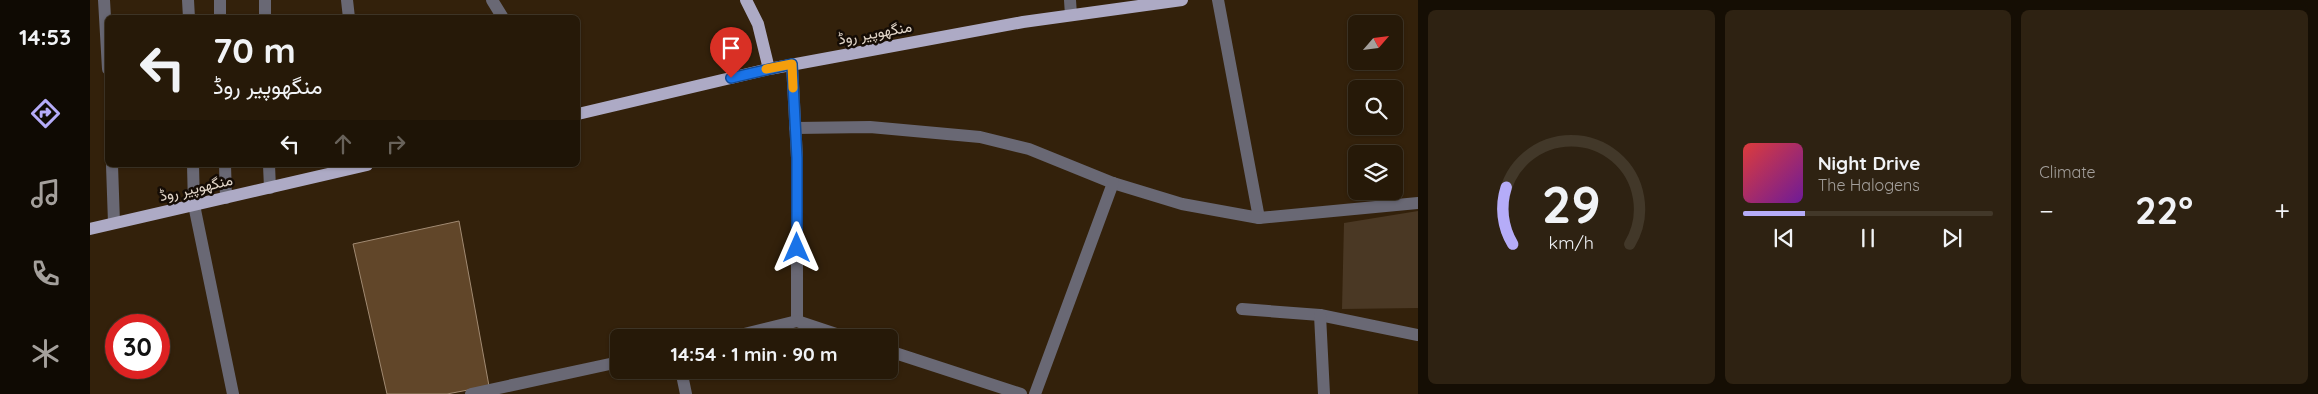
<!DOCTYPE html>
<html lang="en">
<head>
<meta charset="utf-8">
<style>
  :root { --surface:#261908; --page:#2e2212; --text:#f1f3f6; --muted:#a4a09c; --line:#423829; --accent:#b5acf8 }
  body { margin:0; font-family:Quicksand,Vazirmatn,sans-serif; background:var(--page); color:var(--text); height:100vh; display:flex; flex-direction:column; font-size:19px; white-space:nowrap }
  * { box-sizing:border-box; margin:0 }
  p { font-size:16px; color:var(--muted) }
  .icon { flex:none; width:28px; height:28px; fill:none; stroke:currentColor; stroke-width:2; stroke-linecap:round; stroke-linejoin:round }
  .map { position:relative; flex:1; overflow:hidden }
  .sheet { display:flex; flex-direction:column; gap:10px; padding:10px; background:#150e04; width:900px }
  .sheet>* { flex:none }
  .guide { position:absolute; left:15px; top:15px; width:475px; height:152px; border-radius:8px; box-shadow:0 1px 4px #0004,0 0 0 1px var(--line); background:#261908; color:var(--text); overflow:hidden }
  .needle { width:32px; rotate:62deg }
  .fabs { position:absolute; left:1258px; top:15px; display:grid; gap:10px }
  .fabs a { display:grid; place-items:center; width:55px; height:55px; border-radius:8px; background:var(--surface); box-shadow:0 1px 4px #0004,0 0 0 1px var(--line); font-size:25px }
  .speed { position:absolute; left:15px; top:314px; display:flex; gap:10px; font-size:25px; font-weight:700; text-align:center }
  .speed>* { display:grid; place-content:center; width:65px; height:65px; border-radius:50%; background:var(--surface); box-shadow:0 1px 4px #0004,0 0 0 1px var(--line); line-height:1 }
  .speed .limit { border:8px solid #d22; background:#fff; color:#111 }
  .pin { position:absolute; display:grid; place-items:center; width:42px; height:42px; color:#fff; margin:-51px -21px; border-radius:50% 50% 50% 0; rotate:-45deg; box-shadow:0 0 5px #0007 }
  .pin .icon { rotate:45deg }
  .me { position:absolute; width:55px; margin:-28px; rotate:0deg; stroke-linejoin:round; filter:drop-shadow(0 0 4px #0008) }
  .turn { display:flex; align-items:center; gap:18px; height:105px; padding:0 25px; font-size:22px }
  .turn .icon { width:65px; height:65px; stroke-width:2.5 }
  .turn b { display:block; font-size:35px; line-height:42px }
  .lanes { display:flex; align-items:center; height:48px; padding:0 25px; background:#0003; justify-content:center; gap:25px; direction:ltr }
  .lanes .off { opacity:.35 }
  .big { font-size:38px; font-weight:700; line-height:1.1 }
  .sheet .widget { flex:1; display:flex; flex-direction:column; justify-content:center; gap:8px; min-width:0; padding:0 18px; border-radius:8px; background:var(--page) }
  .sheet .dial { align-items:center; gap:0 }
  .dial svg { height:130px; overflow:visible; fill:none; stroke:var(--line); stroke-width:7; stroke-linecap:round; text-anchor:middle }
  .dial text { fill:var(--text); stroke:none }
  .song { display:flex; align-items:center; gap:15px }
  .cover { width:60px; height:60px; border-radius:8px; background:linear-gradient(135deg,hsl(0 70% 55%),hsl(280 70% 35%)) }
  .played { height:5px; border-radius:2px; background:linear-gradient(90deg,var(--accent) 25%,var(--line) 25%) }
  .keys { display:flex; justify-content:space-around; direction:ltr }
  .heat { display:flex; justify-content:space-between; align-items:center; font-size:28px; direction:ltr }
  .sheet .tiles { flex:1; display:grid; gap:10px; grid-template-columns:repeat(3,1fr) }
  .trip { position:absolute; left:520px; top:329px; width:288px; height:50px; border-radius:8px; background:var(--surface); box-shadow:0 1px 4px #0004,0 0 0 1px var(--line); font-weight:700; line-height:50px; text-align:center }
  main { display:flex; flex:1; min-height:0 }
  .tab-bar { display:flex; flex-direction:column; width:90px; justify-content:space-around; align-items:center; background:#0f0a03; color:var(--muted) }
  .tab-bar .icon { width:35px; height:35px }
  .tab-bar .selected { color:var(--accent) }
  .tab-bar b { font-size:22px; color:var(--text) }
  .map>svg:first-child { display:block }
</style>
</head>
<body>
<main>
<nav class="tab-bar">
<b>14:53</b>
<svg class="icon selected" aria-label="directions" viewBox="0 0 24 24"><path d="M12 3l9 9-9 9-9-9zM9 14v-3h6M13 9l2 2-2 2"/></svg>
<svg class="icon" aria-label="music" viewBox="0 0 24 24"><path d="M9 18V5l10-2v13"/><circle cx="6" cy="18" r="3"/><circle cx="16" cy="16" r="3"/></svg>
<svg class="icon" aria-label="phone" viewBox="0 0 24 24"><path d="M5 4h4l2 5-3 2q2 4 5 5l2-3 5 2v4C11 20 4 13 5 4z"/></svg>
<svg class="icon" aria-label="climate" viewBox="0 0 24 24"><path d="M12 3v18M4 7l16 10M4 17L20 7"/></svg>
</nav>
<div class="map">
<svg width="1328" height="394" viewBox="0 0 1328 394">
  <rect width="100%" height="100%" fill="#33210b"/>
  <polygon fill="#4a3824" points="1328,211 1328,308 1252,309 1254,223"/>
  <polygon fill="#614629" stroke="#a18a72" points="369,221 399,386 357,394 297,394 263,244"/>
  <g fill="none" stroke-linecap="round" stroke-linejoin="round">
    <g stroke="#696874" stroke-width="12">
      <polyline points="14,0 18,69"/>
      <polyline points="98,0 99,18"/>
      <polyline points="130,0 130,18"/>
      <polyline points="175,0 175,18"/>
      <polyline points="257,0 259,18"/>
      <polyline points="402,0 413,18"/>
      <polyline points="980,0 981,15"/>
      <polyline points="1128,0 1169,218"/>
      <polyline points="702,65 707,158 707,321"/>
      <polyline points="705,128 780,127 890,137 939,149 1023,183 1092,204 1169,218 1328,203"/>
      <polyline points="22,165 24,223"/>
      <polyline points="103,165 104,205 143,394"/>
      <polyline points="135,165 136,198"/>
      <polyline points="179,165 180,188"/>
      <polyline points="1152,309 1230,315 1328,335"/>
      <polyline points="1230,315 1234,394"/>
      <polyline points="638,338 707,321 758,338"/>
      <polyline points="799,351 931,394"/>
      <polyline points="591,370 596,394"/>
      <polyline points="381,394 529,362"/>
      <polyline points="945,394 1023,183"/>
    </g>
    <g stroke="#adaac5" stroke-width="12">
      <polyline points="656,0 668,24 679,69"/>
      <polyline points="488,114 679,69 933,22 1092,0"/>
      <polyline points="0,229 277,165"/>
    </g>
  </g>
  <g fill="none" stroke-linecap="round" stroke-linejoin="round">
    <g stroke="#114b97" stroke-width="12">
      <polyline id="route" points="641,78 702,64 707,158 707,248"/>
    </g>
    <use href="#route" stroke="#1a73e8" stroke-width="9"/>
    <polyline stroke="#f59e0b" stroke-width="9" points="676,69 702,64 703,88"/>
  </g>
  <g text-anchor="middle" stroke-width="5" stroke-linejoin="round" paint-order="stroke">
    <g font-size="15" fill="#e2d6c9" stroke="#150c05">
      <text transform="translate(785 33) rotate(-10)" y="5">منگھوپیر روڈ</text>
      <text transform="translate(106 188) rotate(-13)" y="5">منگھوپیر روڈ</text>
    </g>
  </g>
</svg>
<div class="fabs">
<a><svg class="needle" viewBox="-14 -14 28 28"><path d="M0-13l5 13h-10z" fill="#e53935"/><path d="M0 13l5-13h-10z" fill="#a4a09c"/></svg></a>
<a><svg class="icon" aria-label="search" viewBox="0 0 24 24"><circle cx="10" cy="10" r="6"/><path d="M15 15l6 6"/></svg></a>
<a><svg class="icon" aria-label="layers" viewBox="0 0 24 24"><path d="M12 4l9 5-9 5-9-5zM3 14l9 5 9-5"/></svg></a>
</div>
<div class="speed"><div class="limit">30</div></div>
<div class="pin" style="left:641px;top:78px;background:#d93025"><svg class="icon" aria-label="arrive" viewBox="0 0 24 24"><path d="M6 21V4h12l-3 4 3 4H6"/></svg></div>
<svg class="me" style="left:707px;top:248px" viewBox="-20 -20 40 40"><path d="M0-17L14 15 0 8-14 15z" fill="#1a73e8" stroke="#fff" stroke-width="4"/></svg>
<div class="trip">14:54 · 1 min · 90 m</div>
<div class="guide">
<div class="turn"><svg class="icon" aria-label="left" viewBox="0 0 24 24"><path d="M17 20v-9H6M10 6l-5 5 5 5"/></svg><div><b>70 m</b>منگھوپیر روڈ</div></div>
<div class="lanes"><svg class="icon" aria-label="left" viewBox="0 0 24 24"><path d="M17 20v-9H6M10 6l-5 5 5 5"/></svg><svg class="icon off" aria-label="ahead" viewBox="0 0 24 24"><path d="M12 20V5M6 11l6-6 6 6"/></svg><svg class="icon off" aria-label="right" viewBox="0 0 24 24"><path d="M7 20v-9h11M14 6l5 5-5 5"/></svg></div>
</div>
</div>
<section class="sheet">
<div class="tiles">
<div class="widget dial"><svg viewBox="0 0 100 80">
<path d="M14 69A42 42 0 1 1 86 69"/>
<path d="M14 69A42 42 0 0 1 10 34" stroke="#b5acf8"/>
<text x="50" y="56" font-size="32" font-weight="700">29</text>
<text x="50" y="72" font-size="11">km/h</text>
</svg></div>
<div class="widget">
<div class="song"><i class="cover"></i><div><b>Night Drive</b><p>The Halogens</p></div></div>
<div class="played"></div>
<div class="keys"><svg class="icon" aria-label="previous" viewBox="0 0 24 24"><path d="M18 5L8 12l10 7zM5 5v14"/></svg><svg class="icon" aria-label="pause" viewBox="0 0 24 24"><path d="M8 5v14M16 5v14"/></svg><svg class="icon" aria-label="next" viewBox="0 0 24 24"><path d="M6 5l10 7-10 7zM19 5v14"/></svg></div>
</div>
<div class="widget"><p>Climate</p>
<div class="heat"><a>−</a><b class="big">22°</b><a>+</a></div>
</div>
</div>
</section>
</main>
</body>
</html>
